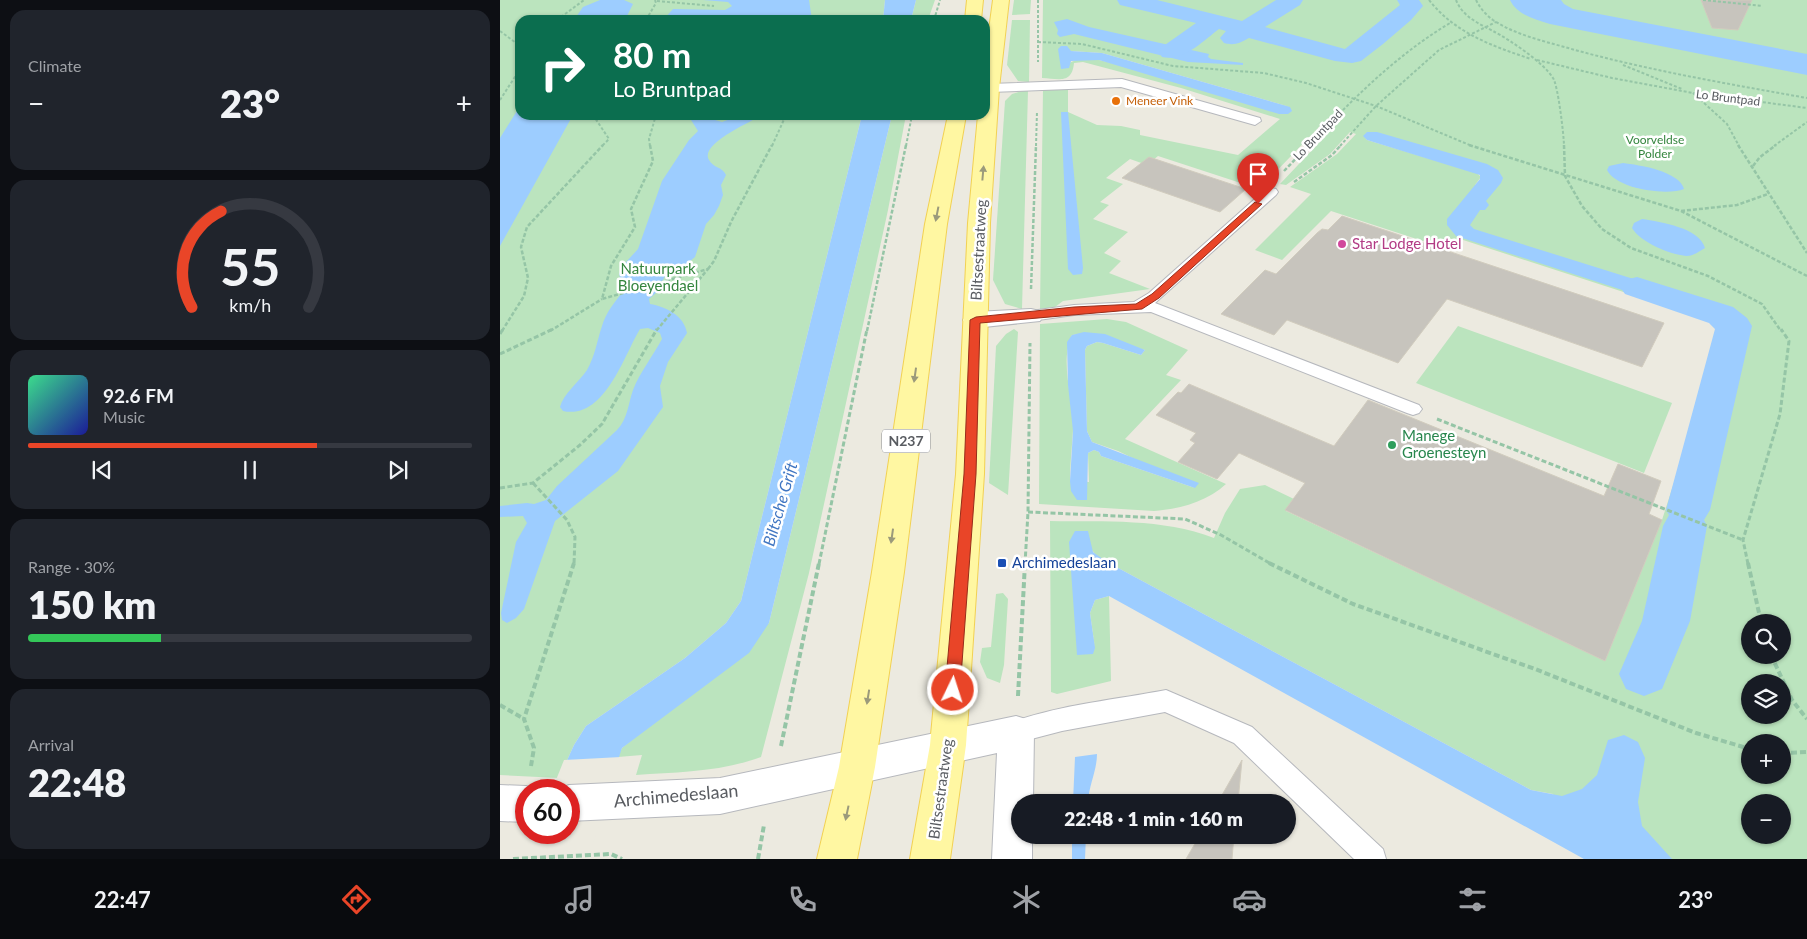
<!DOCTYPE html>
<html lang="en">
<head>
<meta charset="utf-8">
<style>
  :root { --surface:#171b24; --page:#20242c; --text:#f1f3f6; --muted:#9ea1a6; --line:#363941; --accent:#e94528 }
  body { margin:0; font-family:Lato,sans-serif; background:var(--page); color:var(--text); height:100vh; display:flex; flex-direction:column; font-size:19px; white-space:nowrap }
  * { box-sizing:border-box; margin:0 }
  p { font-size:16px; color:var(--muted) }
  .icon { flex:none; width:28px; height:28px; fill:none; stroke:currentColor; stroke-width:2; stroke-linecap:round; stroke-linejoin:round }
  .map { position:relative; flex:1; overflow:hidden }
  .details { display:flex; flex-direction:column; gap:10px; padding:10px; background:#0d0f14; width:500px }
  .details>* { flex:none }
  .guide { position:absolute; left:15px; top:15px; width:475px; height:105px; border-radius:15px; box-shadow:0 1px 4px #0004; background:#0b6e4f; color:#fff; overflow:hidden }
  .tools { position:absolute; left:1241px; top:614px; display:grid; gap:10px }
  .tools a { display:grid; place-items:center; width:50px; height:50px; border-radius:50%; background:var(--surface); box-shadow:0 1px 4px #0004; font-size:25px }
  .speed { position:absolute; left:15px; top:779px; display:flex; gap:10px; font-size:25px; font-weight:700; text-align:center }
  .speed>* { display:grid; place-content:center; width:65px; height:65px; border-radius:50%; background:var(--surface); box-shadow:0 1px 4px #0004; line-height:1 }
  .speed .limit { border:8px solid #d22; background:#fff; color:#111 }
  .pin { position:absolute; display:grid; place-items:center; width:42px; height:42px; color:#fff; margin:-51px -21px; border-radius:50% 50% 50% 0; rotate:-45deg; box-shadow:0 0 5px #0007 }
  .pin .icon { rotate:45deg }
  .me { position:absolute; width:55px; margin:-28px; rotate:4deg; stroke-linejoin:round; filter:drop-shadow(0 0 4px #0008) }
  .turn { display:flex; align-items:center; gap:18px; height:105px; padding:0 15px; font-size:22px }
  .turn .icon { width:65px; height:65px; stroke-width:2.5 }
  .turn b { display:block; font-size:35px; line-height:42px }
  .big { font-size:38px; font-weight:800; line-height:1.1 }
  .details .widget { flex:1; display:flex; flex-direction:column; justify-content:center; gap:8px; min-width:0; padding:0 18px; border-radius:15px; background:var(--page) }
  .details .dial { align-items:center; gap:0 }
  .dial svg { height:130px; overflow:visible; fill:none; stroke:var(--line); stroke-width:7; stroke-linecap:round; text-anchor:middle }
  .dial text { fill:var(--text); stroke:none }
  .song { display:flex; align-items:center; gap:15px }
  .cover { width:60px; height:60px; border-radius:8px; background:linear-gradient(135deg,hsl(150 70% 55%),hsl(240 70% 35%)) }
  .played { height:5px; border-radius:2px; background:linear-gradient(90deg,var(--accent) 65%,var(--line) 65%) }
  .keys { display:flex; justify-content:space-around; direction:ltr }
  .heat { display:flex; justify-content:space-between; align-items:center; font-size:28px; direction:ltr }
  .charge { height:8px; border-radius:4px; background:linear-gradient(90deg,#34c759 30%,var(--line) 0) }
  .trip { position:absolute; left:511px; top:794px; width:285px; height:50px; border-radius:25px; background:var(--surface); box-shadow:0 1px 4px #0004; font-weight:800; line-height:50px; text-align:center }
  .menu { display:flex; height:80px; justify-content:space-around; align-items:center; background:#090b0e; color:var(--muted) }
  .menu .icon { width:35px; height:35px }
  .menu .current { color:var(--accent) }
  .menu b { font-size:22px; color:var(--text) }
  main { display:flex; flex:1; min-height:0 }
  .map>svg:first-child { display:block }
</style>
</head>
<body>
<main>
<section class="details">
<div class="widget"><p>Climate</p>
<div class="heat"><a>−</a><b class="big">23°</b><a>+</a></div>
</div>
<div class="widget dial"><svg viewBox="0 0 100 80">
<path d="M14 69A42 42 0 1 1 86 69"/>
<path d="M14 69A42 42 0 0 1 32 10" stroke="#e94528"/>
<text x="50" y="56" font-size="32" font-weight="700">55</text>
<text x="50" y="72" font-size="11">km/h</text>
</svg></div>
<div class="widget">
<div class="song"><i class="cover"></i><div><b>92.6 FM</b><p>Music</p></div></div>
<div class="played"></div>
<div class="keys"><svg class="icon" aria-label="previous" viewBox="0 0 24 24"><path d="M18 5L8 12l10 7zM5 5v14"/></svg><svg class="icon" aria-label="pause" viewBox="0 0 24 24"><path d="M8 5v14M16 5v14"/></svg><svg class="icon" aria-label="next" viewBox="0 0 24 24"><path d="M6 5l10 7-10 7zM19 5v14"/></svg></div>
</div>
<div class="widget"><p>Range · 30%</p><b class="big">150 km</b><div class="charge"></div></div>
<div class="widget"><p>Arrival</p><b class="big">22:48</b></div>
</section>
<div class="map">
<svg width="1307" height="859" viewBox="0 0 1307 859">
  <rect width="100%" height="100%" fill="#eceae0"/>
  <g fill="#bbe4be" fill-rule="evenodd">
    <polygon points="0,0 385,0 383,20 20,20 20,115 362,115 241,601 226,623 185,658 86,726 74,745 59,778 0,775"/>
    <polygon points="416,0 435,0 428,20 411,20"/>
    <polygon points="514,0 531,0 530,14 512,15"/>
    <path d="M543,0h764v859h-223l-31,-65 -22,-4 -424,-228 -10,-6 -22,-25 20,117 -5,-35 5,-13 14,-4 2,85 -54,13 -6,-2 -1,-171c55,1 112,-3 164,17l11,-25 15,-24 25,-4 29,14 -8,12 319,150 57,-141 52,-162 5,-35 -259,-84 -22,7 -107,-35 -49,49 -27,-10 56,-56 -21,-7 47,-33 19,-20 -6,-2 -20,22 -44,31 -6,-1 53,-56 -11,-4 -63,65 -101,-33 -11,9 -17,-6 -24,19 17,6 -23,18 9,3 -16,14 35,13 -24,21 17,8 -12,12 41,16 -87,12 -8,6 -15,2 3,-220 25,-1v24l29,13 24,1 19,4v5l98,20 42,-36 -99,-31 -98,-26 -9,1c-2,21 -15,16 -32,15zM571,51l31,2 188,54 -191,-47h-23l-7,3zM865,137l125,36 -15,12 6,-8 -4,-4 -110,-33zM1250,622h32v33h-32zM1250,682h32v33h-32zM1250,742h32v33h-32zM1250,802h32v33h-32z"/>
    <polygon points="512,20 530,20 529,82 518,81 507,65"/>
    <polygon points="522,91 528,91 522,309 505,304 493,280 505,101 512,94"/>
    <path d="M392,115h14l-18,95 -79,363 -48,184c-40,15 -83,15 -125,18l6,-20 -24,2 4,-9 147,-125z"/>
    <path d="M607,319l19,3 62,28 -22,25 15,5 -56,59 101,45c-19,18 -47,25 -72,27l-115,-7 1,-180zM581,334l64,16 -4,5 -38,-12 -6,-1 -10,4 -2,4 2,81 5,11 26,9 77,37 -94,-32 -2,-4 -5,-2 -6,3 1,29 -19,-1c0,-17 2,-34 3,-51 1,-31 -14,-67 -1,-95z"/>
    <polygon points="958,326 1172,403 1144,473 916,383"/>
    <polygon points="514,329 518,332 508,495 489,483 496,346 506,334"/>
    <polygon points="503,593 508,599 504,665 500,683 487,678 480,662 482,648 491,647 496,594"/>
  </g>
  <g fill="#9dcdff">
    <polygon points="100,0 124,0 133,4 125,20 74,20 83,7"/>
    <polygon points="203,0 309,0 312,20 163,20 173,9 225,10 232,6 228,2"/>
    <polygon points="385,0 416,0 411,20 383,20"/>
    <path d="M1010,0h51l3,4 9,5 234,45v21l-257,-51c-15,-5 -33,-9 -40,-24z"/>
    <polygon points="567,19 589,27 709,54 708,57 711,59 743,63 743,65 688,62 574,34 560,37 557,34 558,30 554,22"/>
    <polygon points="561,46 567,46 571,51 602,53 790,107 792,111 788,114 779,114 599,60 571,61 569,68 561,69 558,49"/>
    <polygon points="20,106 20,115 73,115 0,246 0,138"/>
    <polygon points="561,112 568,112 583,268 582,274 573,275 568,269"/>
    <path d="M183,115h35l-3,5 7,2 19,-7h21c-11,7 -63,29 -53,45 4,8 14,7 17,15l-5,10 2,10 -4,11 -5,9 -8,9 -11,33 -17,14 -13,5 -8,16 -8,7 1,5c16,3 34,11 37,29l-19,29 -8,24 3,21 -45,64 -63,50 -31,88 -8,9 -9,5 -5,-3 -1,-7 15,-71 11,-19 -4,-7 -23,1v-11l27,-3 7,1 12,-4 11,-14 60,-56c11,-12 11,-26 16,-40 7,-18 20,-34 29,-51l-2,-6 -12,-5 -8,1c-16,26 -35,91 -77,82l-3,-4c3,-13 19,-25 27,-37 8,-14 10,-29 15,-44 4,-14 13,-24 22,-36l-5,-16 8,-13 11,-12 24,-68 27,-41 9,-9 -7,-11z"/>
    <polygon points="362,115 392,115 269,623 249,653 122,748 85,859 29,859 69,832 69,790 59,778 74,745 86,726 185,658 226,623 241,601"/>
    <polygon points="867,132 877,132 987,164 998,170 1003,178 1001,183 986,201 989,205 985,210 980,210 970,225 974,229 1223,307 1159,302 956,236 947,225 947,219 980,179 980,175 867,140 863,136"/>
    <path d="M1123,163c16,2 56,8 61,26 -17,7 -68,0 -77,-19l2,-4z"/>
    <path d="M1142,219c19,3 58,9 63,29 -5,3 -12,8 -18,8 -16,-1 -47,-14 -55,-28l2,-5z"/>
    <polygon points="584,332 605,334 645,350 641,355 603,343 597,342 587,346 585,350 587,431 592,442 699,483 695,488 601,456 599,452 594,450 588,453 587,500 577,500 571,491 570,481 573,431 568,385 567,342 572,335"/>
    <polygon points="575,531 588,531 593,552 607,562 1031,790 1062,796 1082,789 1097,775 1108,740 1124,735 1138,742 1145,758 1138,802 1142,826 1172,859 1084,859 609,596 595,600 590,613 595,648 593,654 577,655 569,542"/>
    <path d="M597,754c0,16 -8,31 -9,48h-15l2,-45z"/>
    <polygon points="572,835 586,835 585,859 572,859"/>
  </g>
  <polygon fill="#eceae0" points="121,757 88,859 27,859 36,832 69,832 69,790 52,790 64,760"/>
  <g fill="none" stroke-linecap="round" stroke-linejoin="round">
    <g fill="#9dcdff" fill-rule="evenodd">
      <path d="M617,0h40l85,21 34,-21h27l-3,5 -35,22 80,22 55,-44 -3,-5h22l4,6 -12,14 -28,24 -22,17 -9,2 -17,-2 -86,-23c-9,5 -15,8 -25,5l-4,-5 6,-7 -7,-2c-16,12 -36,33 -57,28l-3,-5 3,-5 34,-24 -76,-18z"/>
      <polygon points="1137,277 1233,307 1247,318 1252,326 1210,510 1204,520 1207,526 1190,621 1162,689 1144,696 1126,689 1119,674 1142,621 1163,526 1169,515 1166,510 1215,329 1209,323 1125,294 1120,287 1125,280"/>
    </g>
  </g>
  <g fill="#c7c4bd" stroke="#d1ccbe">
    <polygon points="1201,0 1252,0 1238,30 1212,28"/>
    <polygon points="649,157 746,189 720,212 622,178"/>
    <polygon points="842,216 975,260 1164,323 1142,367 947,299 898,363 787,320 774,335 721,314 765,270 776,274 817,233 822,229 828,230"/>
    <polygon points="689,384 834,446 868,400 1104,496 1118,464 1161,481 1149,514 1162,520 1105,661 785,510 805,483 739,453 717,479 678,462 695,443 690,440 696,433 656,415 678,392 681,393"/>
    <polygon points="742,760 738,802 718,802"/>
    <polygon points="700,835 734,835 732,859 686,859"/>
  </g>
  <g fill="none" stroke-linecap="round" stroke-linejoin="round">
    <g stroke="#b6b8bd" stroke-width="2">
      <g id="lane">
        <polygon points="622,79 760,118 761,121 755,125 621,87 490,92 485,90 486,85 490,84"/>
        <polygon points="771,188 776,189 778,192 776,195 655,303 919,405 922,409 919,413 913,415 907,413 651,312 574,315 531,321 525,320 523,316 525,312 531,311 574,305 634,302 649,293 766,189"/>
        <path d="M666,690l86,37 131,122 3,10h-32l-120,-116 -69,-31 -103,19 -46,12 -9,-3 -3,-8 3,-8c50,-19 107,-24 159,-34z"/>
      </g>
    </g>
    <g stroke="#b6b8bd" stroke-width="2">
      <g id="street">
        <polygon points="531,309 540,311 543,316 540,321 475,328 466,325 463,320 466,315 475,312"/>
        <polygon points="516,716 529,720 534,732 533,802 520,802 520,835 532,835 532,859 492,859 497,753 220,814 69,821 69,790 56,790 69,785 220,778"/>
        <polygon points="0,785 26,786 37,790 26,790 26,822 0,821"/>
      </g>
    </g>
    <g stroke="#f2d153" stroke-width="2">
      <g id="primary">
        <polygon points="467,0 483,0 481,20 465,20"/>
        <polygon points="493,0 509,0 499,88 490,223 484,474 466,745 450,859 410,859 430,745 456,474 468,223 478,115 485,115 485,60"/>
        <polygon points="448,115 466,115 447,224 404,572 375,767 357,859 317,859 339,767 372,572 425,224"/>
      </g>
    </g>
    <g stroke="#95c5a6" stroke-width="2" stroke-dasharray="3 2" stroke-linecap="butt">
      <polyline points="538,0 538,62"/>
      <path d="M929,0c26,33 63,46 102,59"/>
      <path d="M956,0c7,17 22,23 37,31 17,9 50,31 60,47 5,7 11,58 11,68"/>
      <path d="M976,0c4,8 10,15 17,20 24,16 55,22 82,30 77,21 154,34 232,48"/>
      <polyline points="1203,0 1262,6"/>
      <polyline points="157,1 214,6"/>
      <polyline points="57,20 84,0"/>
      <polyline points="146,20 156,3 155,0"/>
      <polyline points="434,20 440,0"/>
      <polyline points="0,31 20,46"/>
      <polyline points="538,42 582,44 673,66 764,73 806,83 876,106 972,146"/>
      <polyline points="1037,60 1112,78 1193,93 1307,108"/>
      <polyline points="1123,65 1182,89"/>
      <polyline points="1193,93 1227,124 1239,146"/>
      <polyline points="0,100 20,69"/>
      <polyline points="93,115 109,139 102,146"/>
      <polyline points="150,146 149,139 156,115"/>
      <polyline points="272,146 286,115"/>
      <polyline points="406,146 412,115"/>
      <polyline points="536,146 537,111"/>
      <path d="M808,146c44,-46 87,-90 142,-123"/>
      <polyline points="840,146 876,106 939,50 996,22"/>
      <polyline points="1274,146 1307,122"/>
    </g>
    <g stroke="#95c5a6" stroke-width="2.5" stroke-dasharray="4 2" stroke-linecap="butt">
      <polyline points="150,145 153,161 131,209 135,227 111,266 102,299 208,269 156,331"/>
      <polyline points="969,145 1181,211 1307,276"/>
      <polyline points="1064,145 1065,176 1082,206 1102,229 1131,248 1208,276 1262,304 1281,331"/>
      <polyline points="1238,145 1307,253"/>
      <polyline points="1253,166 1260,157 1276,145"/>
      <polyline points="784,171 809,145"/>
      <polyline points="794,182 832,155 841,145"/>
      <polyline points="1181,211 1237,205 1268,194"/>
      <polyline points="208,269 214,261 231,222 272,145"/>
      <polyline points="531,289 536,145"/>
      <polyline points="2,331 24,296 28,278 21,247 27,227 103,145"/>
      <polyline points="50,331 102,299"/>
      <polyline points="367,331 406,145"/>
    </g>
    <g stroke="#95c5a6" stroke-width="3" stroke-dasharray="5 2.5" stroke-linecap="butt">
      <polyline points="0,334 3,329"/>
      <polyline points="0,354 53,329"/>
      <polyline points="937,419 1243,540"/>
      <polyline points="33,483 67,520 75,537 74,564"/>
      <polyline points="0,488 33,483 80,445 102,424 157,329"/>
      <polyline points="528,512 685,519 721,535 771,564"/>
      <polyline points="319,564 367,329"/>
      <polyline points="525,564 528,512 530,343"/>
      <polyline points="1248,564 1243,540 1280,414 1289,341 1281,329"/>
    </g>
    <g stroke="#95c5a6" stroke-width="4" stroke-dasharray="6 3" stroke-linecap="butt">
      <polyline points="769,563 853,604 1035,669 1196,733 1250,749"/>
      <polyline points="1248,563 1261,622"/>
      <polyline points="1271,655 1292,700 1307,719"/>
      <polyline points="518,696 525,563"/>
      <polyline points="0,705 24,719"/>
      <polyline points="281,746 319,563"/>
      <polyline points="1282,753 1307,752"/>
      <polyline points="31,766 34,748 24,719 74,563"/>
      <polyline points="13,859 111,854 122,859"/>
      <polyline points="258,859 264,825"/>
    </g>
    <use href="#lane" fill="#fff" fill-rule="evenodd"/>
    <use href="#street" fill="#fff" fill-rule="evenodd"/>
    <use href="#primary" fill="#fff7a2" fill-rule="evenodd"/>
  </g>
  <defs><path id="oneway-solid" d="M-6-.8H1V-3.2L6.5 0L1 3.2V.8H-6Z" transform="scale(1.25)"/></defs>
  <g fill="#9b9a7b">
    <use href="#oneway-solid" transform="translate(483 173) rotate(-85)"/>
    <use href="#oneway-solid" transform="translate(437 214) rotate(101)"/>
    <use href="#oneway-solid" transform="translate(415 375) rotate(98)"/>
    <use href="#oneway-solid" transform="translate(392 536) rotate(98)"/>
    <use href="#oneway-solid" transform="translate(368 697) rotate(99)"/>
    <use href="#oneway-solid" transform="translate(347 813) rotate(102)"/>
  </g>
  <polygon fill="#e94528" stroke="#972d1a" points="755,202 762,204 659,298 642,309 480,323 476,474 460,690 458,694 453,696 448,694 445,690 464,474 470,320 476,317 574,307 636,304 652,294"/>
  <circle fill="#e8710a" stroke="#fff" stroke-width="2" cx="616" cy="101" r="5"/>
  <circle fill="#d1479c" stroke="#fff" stroke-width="2" cx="842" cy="244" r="5"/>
  <circle fill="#2e9e5b" stroke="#fff" stroke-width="2" cx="892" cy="445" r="5"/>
  <rect fill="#1a4fb4" stroke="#fff" stroke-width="2" x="497" y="558" width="10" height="10" rx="2.5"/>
  <g text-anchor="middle" stroke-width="5" stroke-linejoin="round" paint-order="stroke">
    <g font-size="12" fill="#595c61" stroke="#fff">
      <text transform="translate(1228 98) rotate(7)" y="4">Lo Bruntpad</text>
      <text transform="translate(818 135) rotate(-46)" y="4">Lo Bruntpad</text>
    </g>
    <g font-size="12" fill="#c56008" stroke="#fff" text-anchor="start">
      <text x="626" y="105">Meneer Vink</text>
    </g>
    <g font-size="12" fill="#34853e" stroke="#fff">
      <text x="1155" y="144">Voorveldse<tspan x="1155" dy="14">Polder</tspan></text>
    </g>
    <rect fill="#fff" stroke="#8b8d90" stroke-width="1" x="382" y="429.5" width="48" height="23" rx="4"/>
    <g font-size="14" font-weight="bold" fill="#595c61">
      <text x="406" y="446">N237</text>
    </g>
    <g font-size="15" fill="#b23c85" stroke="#fff" text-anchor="start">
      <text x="852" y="249">Star Lodge Hotel</text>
    </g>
    <g font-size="15" fill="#595c61" stroke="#fff">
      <text transform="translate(479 250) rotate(-87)" y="5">Biltsestraatweg</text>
      <text transform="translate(441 789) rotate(-82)" y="5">Biltsestraatweg</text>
    </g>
    <g font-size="15" fill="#34853e" stroke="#fff">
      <text x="158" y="274">Natuurpark<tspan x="158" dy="17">Bloeyendael</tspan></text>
    </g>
    <g font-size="15" fill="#27864d" stroke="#fff" text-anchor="start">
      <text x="902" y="441">Manege<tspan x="902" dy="17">Groenesteyn</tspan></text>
    </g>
    <g font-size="15" fill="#164399" stroke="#fff" text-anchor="start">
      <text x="512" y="568">Archimedeslaan</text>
    </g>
    <g font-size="16" font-style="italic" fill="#4076c2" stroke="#fff">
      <text transform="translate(280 504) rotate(-74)" y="6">Biltsche Grift</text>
    </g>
    <g font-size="18" fill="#595c61" stroke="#fff">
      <text transform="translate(176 796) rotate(-5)" y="6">Archimedeslaan</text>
    </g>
  </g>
</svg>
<div class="tools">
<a><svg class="icon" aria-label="search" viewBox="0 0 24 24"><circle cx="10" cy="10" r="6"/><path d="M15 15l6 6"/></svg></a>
<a><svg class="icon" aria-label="layers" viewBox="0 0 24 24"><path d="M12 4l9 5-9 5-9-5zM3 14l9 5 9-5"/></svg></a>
<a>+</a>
<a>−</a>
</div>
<div class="speed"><div class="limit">60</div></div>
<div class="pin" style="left:758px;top:204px;background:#d93025"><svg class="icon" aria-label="arrive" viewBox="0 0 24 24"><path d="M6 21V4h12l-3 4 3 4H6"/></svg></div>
<svg class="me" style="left:453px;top:690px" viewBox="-20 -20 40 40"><circle r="17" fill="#e94528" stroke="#fff" stroke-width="3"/><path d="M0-11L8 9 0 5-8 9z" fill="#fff"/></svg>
<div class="trip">22:48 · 1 min · 160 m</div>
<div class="guide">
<div class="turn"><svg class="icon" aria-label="right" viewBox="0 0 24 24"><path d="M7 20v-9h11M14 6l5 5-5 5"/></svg><div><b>80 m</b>Lo Bruntpad</div></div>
</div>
</div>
</main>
<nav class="menu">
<b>22:47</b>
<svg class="icon current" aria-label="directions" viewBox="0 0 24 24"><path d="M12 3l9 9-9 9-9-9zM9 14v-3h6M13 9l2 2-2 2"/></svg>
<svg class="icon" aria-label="music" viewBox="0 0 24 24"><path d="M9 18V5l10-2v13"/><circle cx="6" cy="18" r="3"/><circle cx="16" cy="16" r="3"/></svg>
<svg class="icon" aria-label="phone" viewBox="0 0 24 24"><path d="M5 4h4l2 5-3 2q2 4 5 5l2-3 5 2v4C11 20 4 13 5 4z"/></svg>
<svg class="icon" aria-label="climate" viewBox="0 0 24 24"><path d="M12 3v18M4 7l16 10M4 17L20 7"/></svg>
<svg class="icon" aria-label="car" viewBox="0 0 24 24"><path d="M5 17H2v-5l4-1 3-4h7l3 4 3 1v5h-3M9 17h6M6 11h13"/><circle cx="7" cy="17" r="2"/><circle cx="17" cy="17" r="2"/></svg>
<svg class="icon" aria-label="filters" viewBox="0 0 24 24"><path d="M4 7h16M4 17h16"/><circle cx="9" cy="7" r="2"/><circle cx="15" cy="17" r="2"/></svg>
<b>23°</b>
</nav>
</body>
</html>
